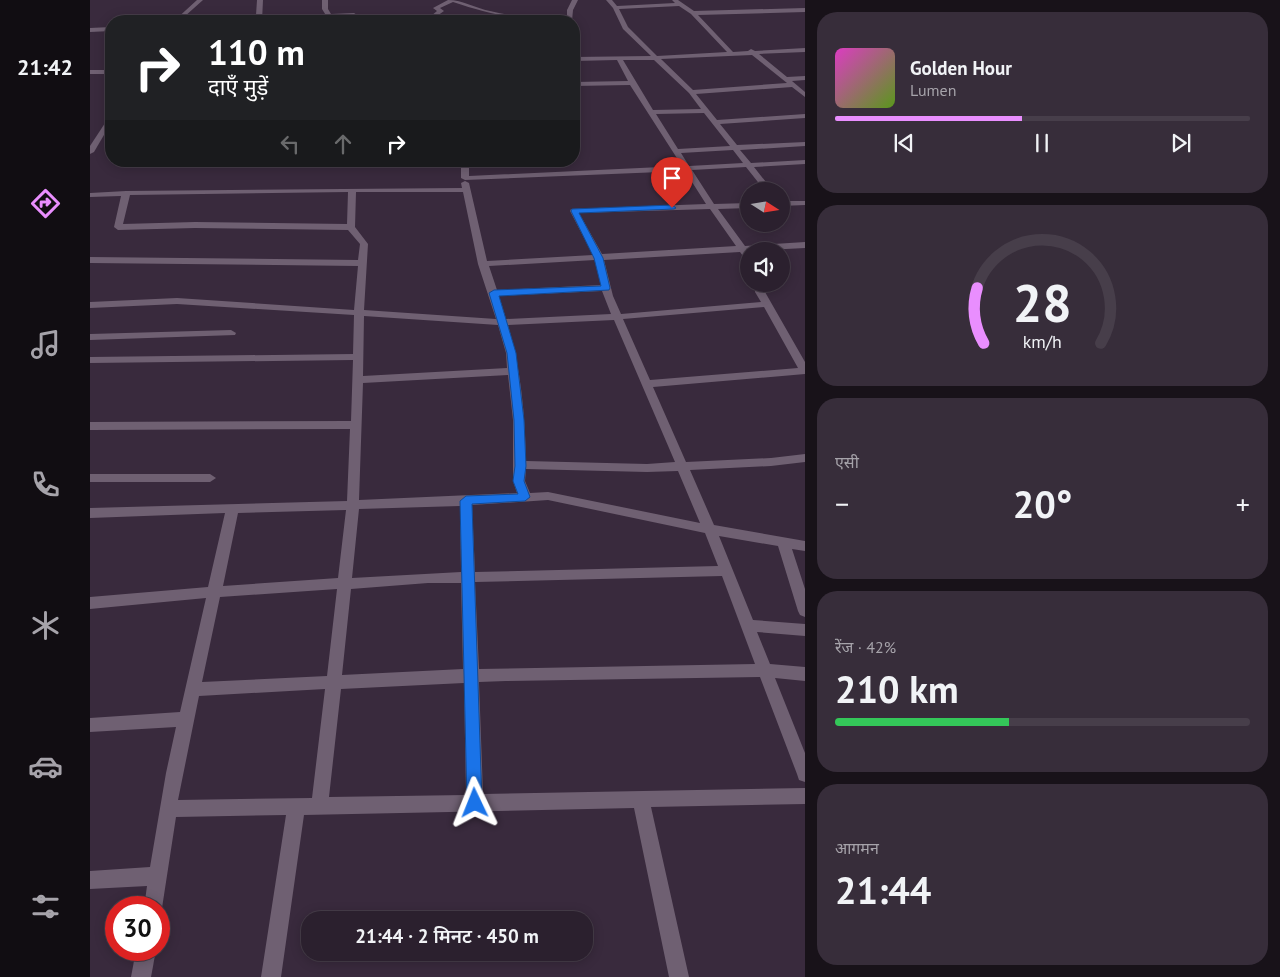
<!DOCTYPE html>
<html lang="hi">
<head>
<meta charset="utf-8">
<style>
  :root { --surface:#2b202e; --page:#372d3a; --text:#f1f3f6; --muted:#a6a3aa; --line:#473e4a; --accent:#e98efe }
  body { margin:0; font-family:"PT Sans","Noto Sans Devanagari",sans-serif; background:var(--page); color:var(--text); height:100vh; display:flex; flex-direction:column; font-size:19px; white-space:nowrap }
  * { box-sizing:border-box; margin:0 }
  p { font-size:16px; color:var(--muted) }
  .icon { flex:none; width:28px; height:28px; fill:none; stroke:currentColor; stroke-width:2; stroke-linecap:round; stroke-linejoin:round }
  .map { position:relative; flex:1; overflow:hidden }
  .drawer { display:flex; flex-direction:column; gap:12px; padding:12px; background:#181219; width:475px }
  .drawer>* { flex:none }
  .banner { position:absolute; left:15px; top:15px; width:475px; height:152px; border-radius:20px; box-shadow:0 2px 12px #0003,0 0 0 1px var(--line); background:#202124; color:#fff; overflow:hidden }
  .needle { width:32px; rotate:102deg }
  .fabs { position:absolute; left:650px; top:182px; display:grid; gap:10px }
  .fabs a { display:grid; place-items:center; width:50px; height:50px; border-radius:50%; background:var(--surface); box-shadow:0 2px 12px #0003,0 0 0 1px var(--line); font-size:25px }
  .speed { position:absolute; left:15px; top:896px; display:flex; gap:10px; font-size:25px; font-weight:700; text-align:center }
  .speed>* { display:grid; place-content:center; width:65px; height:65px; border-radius:50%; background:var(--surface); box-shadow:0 2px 12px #0003,0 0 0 1px var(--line); line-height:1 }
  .speed .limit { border:8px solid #d22; background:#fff; color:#111 }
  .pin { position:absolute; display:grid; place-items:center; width:42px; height:42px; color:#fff; margin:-51px -21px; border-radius:50% 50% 50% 0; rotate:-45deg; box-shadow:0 0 5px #0007 }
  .pin .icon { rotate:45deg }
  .me { position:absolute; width:55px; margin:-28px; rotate:358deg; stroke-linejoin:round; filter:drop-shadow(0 0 4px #0008) }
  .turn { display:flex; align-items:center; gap:18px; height:105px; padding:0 20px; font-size:22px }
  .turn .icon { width:65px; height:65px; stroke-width:2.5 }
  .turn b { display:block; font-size:35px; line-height:42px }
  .lanes { display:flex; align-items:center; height:48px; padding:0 20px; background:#0003; justify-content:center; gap:25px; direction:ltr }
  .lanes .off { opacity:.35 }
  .big { font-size:38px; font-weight:600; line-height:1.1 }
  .drawer .card { flex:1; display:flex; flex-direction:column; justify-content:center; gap:8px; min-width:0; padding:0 18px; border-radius:20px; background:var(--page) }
  .drawer .dial { align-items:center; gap:0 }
  .dial svg { height:130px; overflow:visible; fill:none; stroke:var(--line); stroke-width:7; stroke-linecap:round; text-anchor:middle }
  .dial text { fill:var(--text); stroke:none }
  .song { display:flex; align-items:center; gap:15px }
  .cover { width:60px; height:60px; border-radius:8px; background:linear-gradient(135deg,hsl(310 70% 55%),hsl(90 70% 35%)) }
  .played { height:5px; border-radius:2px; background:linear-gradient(90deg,var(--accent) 45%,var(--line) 45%) }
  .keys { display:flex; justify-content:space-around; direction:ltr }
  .heat { display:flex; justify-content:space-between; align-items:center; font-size:28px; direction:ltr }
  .charge { height:8px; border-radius:4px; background:linear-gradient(90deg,#34c759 42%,var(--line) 0) }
  .trip { position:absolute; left:211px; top:911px; width:292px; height:50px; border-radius:20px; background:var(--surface); box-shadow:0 2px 12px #0003,0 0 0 1px var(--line); font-weight:600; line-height:50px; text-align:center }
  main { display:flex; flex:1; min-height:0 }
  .dock { display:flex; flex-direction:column; width:90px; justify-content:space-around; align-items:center; background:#110d12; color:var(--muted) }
  .dock .icon { width:35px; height:35px }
  .dock .on { color:var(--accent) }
  .dock b { font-size:22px; color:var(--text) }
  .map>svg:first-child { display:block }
</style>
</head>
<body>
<main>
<nav class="dock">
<b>21:42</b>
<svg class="icon on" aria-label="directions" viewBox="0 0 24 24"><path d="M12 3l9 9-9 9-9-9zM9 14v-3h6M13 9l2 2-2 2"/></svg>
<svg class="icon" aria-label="music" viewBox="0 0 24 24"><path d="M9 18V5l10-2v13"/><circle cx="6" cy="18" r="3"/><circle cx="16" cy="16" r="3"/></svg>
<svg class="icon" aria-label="phone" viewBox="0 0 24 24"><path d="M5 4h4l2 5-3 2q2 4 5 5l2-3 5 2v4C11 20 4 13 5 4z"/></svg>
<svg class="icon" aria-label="climate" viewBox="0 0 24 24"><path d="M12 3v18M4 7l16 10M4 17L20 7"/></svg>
<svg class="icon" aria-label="car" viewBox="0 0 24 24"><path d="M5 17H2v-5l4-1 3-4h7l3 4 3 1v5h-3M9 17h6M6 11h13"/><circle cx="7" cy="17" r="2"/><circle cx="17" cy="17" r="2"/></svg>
<svg class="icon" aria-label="filters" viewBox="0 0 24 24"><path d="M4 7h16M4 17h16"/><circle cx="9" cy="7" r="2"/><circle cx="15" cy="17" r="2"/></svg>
</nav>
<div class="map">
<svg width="715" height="977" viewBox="0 0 715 977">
  <rect width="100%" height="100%" fill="#392a3d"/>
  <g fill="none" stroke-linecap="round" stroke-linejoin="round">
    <g fill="#6f6072" fill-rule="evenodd">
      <polygon points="107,0 113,0 94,17 166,15 167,0 173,0 172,21 166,21 166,18 84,21"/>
      <polygon points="232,0 238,0 238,9 241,14 264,13 267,15 237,17 232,9"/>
      <path d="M358,0c15,0 27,8 42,11 26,6 50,8 77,7v-8l5,-10h6l-5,10 -1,11c-46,0 -75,-4 -119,-19l-13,6 4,3 -7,5 6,5h-6l-6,-5 6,-5 -4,-3z"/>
      <path d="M516,0h6l5,6 58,-3 -3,-3h6l16,11 111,-3v4l-107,3 35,37 15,-1 3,-2 4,2 50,-3v4l-46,2 28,23 18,-1v4l-13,1 13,11v5l-13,-10 -96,7 21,26 88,-6v4l-85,6 17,21 68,-3v4l-65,4 11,13 54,-3v4l-51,3 19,24h-8l-19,-24 -54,3 22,34 35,-1v5l-31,1 27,37 60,-4v6l-56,3v10l-3,-1 -6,-8 -136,8 9,36 8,18 140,-12 -6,-10 1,-8h10l-1,8 40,70v12l-152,13 33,75 85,-4 34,-4v8l-34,4 -81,4 24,55 91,16v10l-13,-2 13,40v28l-5,-2 -2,-4 -20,-65 -59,-10 34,84 52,4v12l-48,-4 13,32 35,3v14l-30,-3 30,75v29l-6,-2 -2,-6 -37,-97 -254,4 -27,1 4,112 322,-6v16l-154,3 38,170h-20l-35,-169 -330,7 -23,162h-20l25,-162 -110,2 -14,91 -3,7v-7h-15l3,-22 -57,3v-18l60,-4 16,-94 10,-46 -86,5v-14l90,-6 26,-114 -116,11v-12l118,-10 17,-74 -135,5v-10l257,-7 3,-72 -260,1v-8l261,-1 2,-61 -263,3v-6l263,-3 1,-39 -177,-11 -87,4v-6l87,-4 177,12 4,-44 -268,-3v-6l268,3 2,-16 -12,-14 -153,-2 -77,2 -4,-3 7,-31 -31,1v-4l36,-2 336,-3 -1,-5 4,-2 4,2 18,78 106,-6 -23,-44 1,-2 135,-5 -21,-33 -220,9 -4,-2v-17h8v15l213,-10 -52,-81 -56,1v-4l54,-1 -11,-21 -43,1v-4l77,-1 -28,-27 -10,-21zM589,6l12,8 36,38 -70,4 -29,-29 -9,-18zM662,55l35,28 -94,7 -32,-31zM533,60h31l35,33 12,16 -48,1zM614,113l26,33 -52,3 -22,-35zM643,150l10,13 -54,3 -8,-13zM258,192l-1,32 -152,-2 -72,2 7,-29zM266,192h107l15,72 18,55 -132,-9 4,-66 -13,-17zM620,209l26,37 -134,8 -23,-41zM505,260l6,25 -104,5 -8,-24zM512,291l9,23 -105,5 -7,-23zM674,307l34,61 -148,12 -27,-61zM274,316l134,9 8,28 1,15 -144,8zM524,320l61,142 -28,2 -121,-3c-1,-46 -5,-92 -18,-136zM418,375l5,45v61l4,12 -158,7 4,-117zM436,469l121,3 31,-1 22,52 -152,-31 -18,1 -5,-12zM458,500l157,33 13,33 -243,6 -3,-67zM370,506l1,66 -109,6 7,-69zM256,510l-8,68 -115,8 15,-73zM632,576l33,88 -276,5 -4,-87zM338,583h33l2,86 -121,6 9,-86zM247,589l-10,87 -125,6 18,-85zM374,683l2,112 -137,2 12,-108zM235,689l-13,109 -134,2 21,-104z"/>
      <polygon points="21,27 21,31 0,32 0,28"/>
      <rect x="0" y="70" width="21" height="4"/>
      <polygon points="21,116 21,123 4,152 0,154 0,146 19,117"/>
      <polygon points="146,161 371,161 367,163 150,163"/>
      <polygon points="691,201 715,201 715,205 691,206"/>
      <polygon points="141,330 146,333 145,335 0,340 0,334"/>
      <polygon points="0,474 120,474 126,478 120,482 0,482"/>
      <polygon points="46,950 66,950 61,977 41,977"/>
    </g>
  </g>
  <polygon fill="#1a73e8" stroke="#114b97" points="582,205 586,208 584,209 489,213 513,258 520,288 519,290 409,296 426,353 434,420 436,466 434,481 440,497 435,501 382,504 392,803 390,808 385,811 379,808 377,803 370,501 376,496 428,494 423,481 425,466 424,420 417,353 399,293 404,290 511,286 504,258 481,211 482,209"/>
</svg>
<div class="fabs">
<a><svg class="needle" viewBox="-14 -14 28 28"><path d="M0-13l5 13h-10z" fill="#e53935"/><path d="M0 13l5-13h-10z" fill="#a6a3aa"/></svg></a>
<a><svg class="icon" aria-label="sound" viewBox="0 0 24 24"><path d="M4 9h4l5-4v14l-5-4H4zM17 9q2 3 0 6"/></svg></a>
</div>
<div class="speed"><div class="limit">30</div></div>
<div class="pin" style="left:582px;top:208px;background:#d93025"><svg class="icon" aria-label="arrive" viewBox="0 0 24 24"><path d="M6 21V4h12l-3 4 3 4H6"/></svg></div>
<svg class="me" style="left:385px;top:803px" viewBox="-20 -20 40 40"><path d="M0-17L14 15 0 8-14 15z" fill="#1a73e8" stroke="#fff" stroke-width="4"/></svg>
<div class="trip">21:44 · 2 मिनट · 450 m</div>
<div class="banner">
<div class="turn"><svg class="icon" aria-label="right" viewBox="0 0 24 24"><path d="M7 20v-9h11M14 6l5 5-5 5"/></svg><div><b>110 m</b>दाएँ मुड़ें</div></div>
<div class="lanes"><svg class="icon off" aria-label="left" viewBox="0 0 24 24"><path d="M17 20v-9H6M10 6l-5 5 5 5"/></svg><svg class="icon off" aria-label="ahead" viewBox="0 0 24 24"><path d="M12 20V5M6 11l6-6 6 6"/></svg><svg class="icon" aria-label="right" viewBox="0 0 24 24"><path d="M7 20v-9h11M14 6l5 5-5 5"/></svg></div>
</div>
</div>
<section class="drawer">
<div class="card">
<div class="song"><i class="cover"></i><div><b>Golden Hour</b><p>Lumen</p></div></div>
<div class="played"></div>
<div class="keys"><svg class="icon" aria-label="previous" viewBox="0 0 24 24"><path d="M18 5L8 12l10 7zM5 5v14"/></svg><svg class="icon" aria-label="pause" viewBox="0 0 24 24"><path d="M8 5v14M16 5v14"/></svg><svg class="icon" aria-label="next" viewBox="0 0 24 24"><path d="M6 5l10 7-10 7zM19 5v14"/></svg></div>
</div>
<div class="card dial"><svg viewBox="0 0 100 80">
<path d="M14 69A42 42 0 1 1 86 69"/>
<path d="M14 69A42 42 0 0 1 10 35" stroke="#e98efe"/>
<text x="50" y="56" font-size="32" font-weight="700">28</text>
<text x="50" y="72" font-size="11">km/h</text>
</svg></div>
<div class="card"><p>एसी</p>
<div class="heat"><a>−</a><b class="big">20°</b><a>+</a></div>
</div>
<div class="card"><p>रेंज · 42%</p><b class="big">210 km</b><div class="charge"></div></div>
<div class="card"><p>आगमन</p><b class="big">21:44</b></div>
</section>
</main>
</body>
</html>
